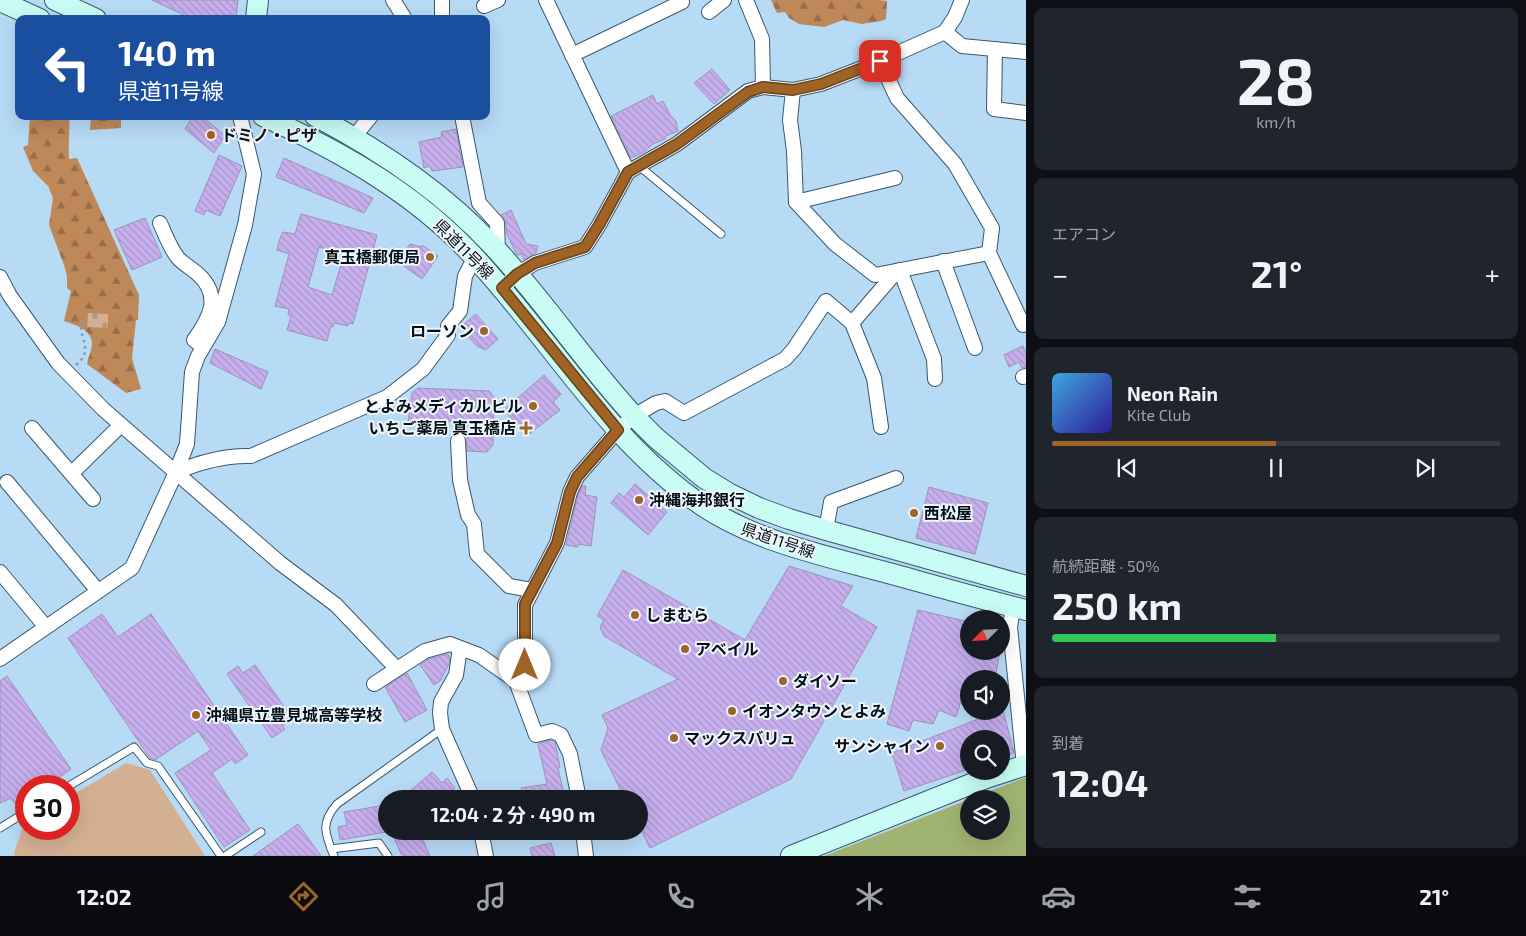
<!DOCTYPE html>
<html lang="ja">
<head>
<meta charset="utf-8">
<style>
  :root { --surface:#171b24; --page:#20242c; --text:#f1f3f6; --muted:#9ea1a6; --line:#363941; --accent:#a06326 }
  body { margin:0; font-family:"Exo 2","Noto Sans JP",sans-serif; background:var(--page); color:var(--text); height:100vh; display:flex; flex-direction:column; font-size:19px; white-space:nowrap }
  * { box-sizing:border-box; margin:0 }
  p { font-size:16px; color:var(--muted) }
  .icon { flex:none; width:28px; height:28px; fill:none; stroke:currentColor; stroke-width:2; stroke-linecap:round; stroke-linejoin:round }
  .map { position:relative; flex:1; overflow:hidden }
  .sheet { display:flex; flex-direction:column; gap:8px; padding:8px; background:#0d0f14; width:500px }
  .sheet>* { flex:none }
  .guide { position:absolute; left:15px; top:15px; width:475px; height:105px; border-radius:10px; box-shadow:0 5px 20px #0002; background:#1a4fa0; color:#fff; overflow:hidden }
  .needle { width:32px; rotate:246deg }
  .fabs { position:absolute; left:960px; top:610px; display:grid; gap:10px }
  .fabs a { display:grid; place-items:center; width:50px; height:50px; border-radius:50%; background:var(--surface); box-shadow:0 5px 20px #0002; font-size:25px }
  .speed { position:absolute; left:15px; top:775px; display:flex; gap:10px; font-size:25px; font-weight:700; text-align:center }
  .speed>* { display:grid; place-content:center; width:65px; height:65px; border-radius:50%; background:var(--surface); box-shadow:0 5px 20px #0002; line-height:1 }
  .speed .limit { border:8px solid #d22; background:#fff; color:#111 }
  .pin { position:absolute; display:grid; place-items:center; width:42px; height:42px; color:#fff; margin:-21px; border-radius:10px; box-shadow:0 2px 8px #0006 }
  .me { position:absolute; width:55px; margin:-28px; rotate:0deg; stroke-linejoin:round; filter:drop-shadow(0 0 4px #0008) }
  .turn { display:flex; align-items:center; gap:18px; height:105px; padding:0 20px; font-size:22px }
  .turn .icon { width:65px; height:65px; stroke-width:2.5 }
  .turn b { display:block; font-size:35px; line-height:42px }
  .big { font-size:38px; font-weight:700; line-height:1.1 }
  .sheet .card { flex:1; display:flex; flex-direction:column; justify-content:center; gap:8px; min-width:0; padding:0 18px; border-radius:10px; background:var(--page) }
  .sheet .dial { align-items:center; gap:0 }
  .dial b { font-size:65px; line-height:1 }
  .song { display:flex; align-items:center; gap:15px }
  .cover { width:60px; height:60px; border-radius:8px; background:linear-gradient(135deg,hsl(200 70% 55%),hsl(250 70% 35%)) }
  .played { height:5px; border-radius:2px; background:linear-gradient(90deg,var(--accent) 50%,var(--line) 50%) }
  .keys { display:flex; justify-content:space-around; direction:ltr }
  .heat { display:flex; justify-content:space-between; align-items:center; font-size:28px; direction:ltr }
  .charge { height:8px; border-radius:4px; background:linear-gradient(90deg,#34c759 50%,var(--line) 0) }
  .trip { position:absolute; left:378px; top:790px; width:270px; height:50px; border-radius:25px; background:var(--surface); box-shadow:0 5px 20px #0002; font-weight:700; line-height:50px; text-align:center }
  .menu { display:flex; height:80px; justify-content:space-around; align-items:center; background:#090b0e; color:var(--muted) }
  .menu .icon { width:35px; height:35px }
  .menu .selected { color:var(--accent) }
  .menu b { font-size:22px; color:var(--text) }
  main { display:flex; flex:1; min-height:0 }
  .map>svg:first-child { display:block }
</style>
</head>
<body>
<main>
<div class="map">
<svg width="1026" height="856" viewBox="0 0 1026 856">
  <defs>
    <pattern id="forest-firs" width="22" height="20" patternUnits="userSpaceOnUse" patternTransform="scale(1.25)"><rect width="22" height="20" fill="#be8859"/><path d="M5 1l3.5 6h-7zM16 11l3.5 6h-7z" fill="#986e49"/></pattern>
    <pattern id="cemetery-stones" width="16" height="16" patternUnits="userSpaceOnUse" patternTransform="scale(1.25)"><rect width="16" height="16" fill="#d4b093"/><path d="M2 7V4a2 2 0 0 1 4 0v3zM10 15v-3a2 2 0 0 1 4 0v3z" fill="#b4967e"/></pattern>
    <pattern id="building-back-hatch" width="6" height="6" patternUnits="userSpaceOnUse" patternTransform="scale(1.25)"><rect width="6" height="6" fill="#c7afee"/><path d="M-1 5l2 2M0 0l6 6M5-1l2 2" fill="none" stroke="#a995cb"/></pattern>
  </defs>
  <rect width="100%" height="100%" fill="#b7daf5"/>
  <polygon fill="#d4b093" points="126,763 150,770 205,856 15,856 14,853 24,824 26,823 26,829 69,829 69,797"/>
  <g fill="url(#forest-firs)">
    <polygon points="771,0 879,0 887,1 886,19 881,21 862,24 843,20 824,27 799,24 789,18 785,12 777,13"/>
    <path d="M30,116h39c1,15 -1,28 0,43l8,-1 62,137 -1,25h-2l-4,38 9,31 -15,4 -39,-29c1,-7 5,-14 5,-20 0,-15 -17,-19 -28,-23l7,-30 -4,-3v-12l-3,-11 -15,-40 4,-27 -5,-12 -15,-15 -10,-24 5,-2z"/>
    <polygon points="91,116 121,116 121,128 90,130"/>
  </g>
  <polygon fill="url(#cemetery-stones)" points="88,313 108,314 108,328 87,327"/>
  <path fill="#a0b371" fill-rule="evenodd" d="M1026,777v79h-202zM969,799h32v32h-32z"/>
  <g fill="url(#building-back-hatch)" stroke="#9f92b5" fill-rule="evenodd">
    <polygon points="152,0 238,0 236,18 199,17 199,19 186,19 186,16"/>
    <polygon points="712,69 730,90 714,104 694,83"/>
    <polygon points="653,95 657,104 663,101 670,115 676,121 678,131 666,136 665,139 653,144 644,152 631,158 611,116"/>
    <polygon points="193,116 202,116 225,136 214,153 185,129"/>
    <polygon points="456,129 463,167 432,171 430,166 424,168 419,142 442,137 441,132"/>
    <polygon points="219,155 242,166 220,216 206,210 204,215 195,211"/>
    <polygon points="284,158 373,198 364,213 276,177"/>
    <polygon points="511,210 526,244 538,246 536,253 524,260 522,254 517,255 506,232 506,222 501,215"/>
    <path d="M301,214l76,21 -24,89 -5,-1v3l-14,-3 -1,4 -2,-1 -4,15 -40,-11 4,-14 -3,-1 1,-6 -14,-3 14,-52 -12,-4 3,-12 3,-6 12,2zM319,247l25,7 -12,41 -24,-8z"/>
    <polygon points="145,218 162,257 132,270 114,230"/>
    <polygon points="410,244 421,247 422,245 438,256 422,279 398,262"/>
    <polygon points="476,314 498,339 486,350 477,346 463,331 463,325"/>
    <polygon points="1023,346 1026,353 1026,367 1022,368 1019,362 1009,367 1004,355"/>
    <polygon points="215,349 268,372 261,389 210,363"/>
    <polygon points="544,375 561,394 553,402 560,410 527,436 504,410"/>
    <polygon points="418,388 489,391 494,397 493,445 487,452 467,451 466,437 459,433 459,421 408,422 412,393"/>
    <polygon points="635,484 667,512 648,535 611,503 619,493 624,497"/>
    <polygon points="582,486 586,486 585,495 597,497 591,546 578,544 578,547 566,545 578,495"/>
    <polygon points="929,487 988,503 975,554 916,538"/>
    <polygon points="789,566 853,586 841,606 877,627 791,779 650,848 639,826 639,799 625,799 601,750 608,728 602,715 678,679 604,636 600,627 604,620 597,616 623,570 745,640"/>
    <polygon points="918,610 969,622 969,651 1000,651 995,679 969,679 969,702 961,701 956,717 939,710 933,724 913,720 909,731 887,724"/>
    <polygon points="102,614 118,637 151,614 248,755 235,764 232,759 212,773 250,830 224,847 175,773 211,750 198,731 155,760 150,758 68,638"/>
    <polygon points="448,654 450,659 449,664 440,681 434,685 420,665 429,659"/>
    <polygon points="255,665 292,718 282,726 285,729 272,738 227,674 238,666 243,673"/>
    <polygon points="407,673 427,710 405,722 385,687"/>
    <polygon points="7,676 71,769 46,786 26,786 26,800 17,806 11,798 0,803 0,681"/>
    <polygon points="1001,710 1003,710 1014,753 1001,758 1001,739 969,739 969,769 904,791 892,753"/>
    <polygon points="551,740 555,742 560,767 558,768 565,799 524,799 521,788 547,784 538,744"/>
    <polygon points="432,772 442,783 447,778 455,788 442,799 401,799"/>
    <polygon points="386,805 386,832 340,840 338,827 347,825 344,812"/>
    <polygon points="298,824 321,856 253,856"/>
    <polygon points="391,831 419,831 430,856 402,856"/>
    <polygon points="551,843 555,856 532,856 530,848"/>
  </g>
  <g fill="none" stroke-linecap="round" stroke-linejoin="round">
    <g stroke="#39586f" stroke-width="9">
      <g id="lane">
        <polyline points="639,166 721,234"/>
        <polyline points="69,786 134,747 147,763 158,766 221,856"/>
        <polyline points="0,828 26,812"/>
        <polyline points="331,849 379,843 388,856"/>
        <polyline points="225,856 261,832"/>
        <path d="M334,856c-9,-22 -14,-33 3,-52l105,-75"/>
      </g>
    </g>
    <g stroke="#39586f" stroke-width="16">
      <g id="street">
        <polyline points="393,0 405,19"/>
        <polyline points="442,0 442,19"/>
        <polyline points="546,0 628,172"/>
        <polyline points="746,0 762,39 763,87"/>
        <polyline points="484,6 498,0"/>
        <polyline points="709,12 724,0"/>
        <polyline points="945,32 962,46 1026,52"/>
        <polyline points="995,49 994,109 1026,113"/>
        <polyline points="572,55 682,2"/>
        <polyline points="880,61 897,98 955,164 992,228 989,253 1023,325"/>
        <polyline points="793,90 790,120 794,151 796,202 835,244 875,275 989,253"/>
        <polyline points="462,116 479,203 497,223 498,251"/>
        <polyline points="354,137 371,116"/>
        <polyline points="796,202 895,178"/>
        <path d="M160,223c5,11 10,25 18,35 5,6 15,11 21,17 23,22 10,44 -5,65l9,7"/>
        <polyline points="943,261 975,348"/>
        <polyline points="900,270 934,359 935,379"/>
        <polyline points="0,277 10,296 58,363 103,409 280,563 336,605 397,669"/>
        <polyline points="502,288 517,274 535,263 585,247 599,225 628,172 677,144 748,91 763,87 793,90 821,84 880,61 945,32 955,17 962,0"/>
        <polyline points="852,323 897,271"/>
        <polyline points="1023,377 1026,376"/>
        <polyline points="32,428 93,499"/>
        <polyline points="458,441 460,480 468,515 474,524 477,554 509,586 532,590"/>
        <path d="M176,472c24,-10 48,-17 75,-16l136,-59 36,-28 25,-34v-9l12,-15 5,-35 10,-19"/>
        <polyline points="72,473 121,425"/>
        <polyline points="7,482 98,591"/>
        <polyline points="826,530 831,502 896,478"/>
        <polyline points="0,572 45,626"/>
        <polyline points="1013,607 1010,627 1024,766"/>
        <polyline points="460,648 456,675 441,702 440,713 442,729 473,799"/>
        <polyline points="0,659 132,568 176,472 187,444 192,372 198,356 218,322 245,225 254,174 240,116"/>
        <polyline points="516,681 536,735 552,731 561,735 570,754 579,799"/>
        <polyline points="374,684 425,651 450,644 479,655 516,681 525,665 525,605 557,543 570,492 577,477 618,430 634,416 656,403 665,401 684,413 785,359 794,349 826,301 852,323 874,378 881,427"/>
        <polyline points="481,831 486,856"/>
        <polyline points="583,831 586,856"/>
      </g>
    </g>
    <g stroke="#39586f" stroke-width="22">
      <g id="secondary">
        <polyline points="55,0 96,19"/>
        <polyline points="0,1 40,19"/>
        <polyline points="256,19 258,0"/>
        <path d="M263,116c79,36 154,78 213,143 73,79 129,176 217,240 54,40 124,55 188,72 48,13 96,27 145,39"/>
        <path d="M315,116c65,34 128,76 178,130 51,54 91,116 141,170l22,22 48,40 26,16 29,14 30,11 37,11 200,56"/>
        <polyline points="791,856 986,778 1026,765"/>
      </g>
    </g>
    <path stroke="#819db3" stroke-width="2.5" stroke-dasharray="2.5 4" stroke-linecap="butt" d="M76,365c18,-15 4,-24 5,-41l1,-3 5,-1"/>
    <use href="#lane" stroke="#fff" stroke-width="7"/>
    <use href="#street" stroke="#fff" stroke-width="14"/>
    <use href="#secondary" stroke="#c8fcf4" stroke-width="20"/>
  </g>
  <g fill="none" stroke-linecap="round" stroke-linejoin="round">
    <g stroke="#684019" stroke-width="12">
      <polyline id="route" points="525,665 525,604 557,543 570,492 577,477 618,430 502,288 517,274 535,263 585,247 599,225 628,172 677,144 748,92 763,87 793,90 821,84 880,61"/>
    </g>
    <use href="#route" stroke="#a06326" stroke-width="9"/>
  </g>
  <g fill="#a06326" stroke="#f0f7fc" stroke-width="2">
    <circle cx="211" cy="135" r="5"/>
    <circle cx="430" cy="257" r="5"/>
    <circle cx="484" cy="331" r="5"/>
    <circle cx="533" cy="406" r="5"/>
    <path d="M523.5 420.5h5v5h5v5h-5v5h-5v-5h-5v-5h5z"/>
    <circle cx="639" cy="500" r="5"/>
    <circle cx="914" cy="513" r="5"/>
    <circle cx="635" cy="615" r="5"/>
    <circle cx="685" cy="649" r="5"/>
    <circle cx="783" cy="681" r="5"/>
    <circle cx="732" cy="711" r="5"/>
    <circle cx="196" cy="715" r="5"/>
    <circle cx="674" cy="738" r="5"/>
    <circle cx="940" cy="746" r="5"/>
  </g>
  <g text-anchor="middle" stroke-width="4" stroke-linejoin="round" paint-order="stroke">
    <g font-size="16" font-weight="bold" fill="#040f18" stroke="#f0f7fc" text-anchor="start">
      <text x="221" y="141">ドミノ・ピザ</text>
      <text x="420" y="263" text-anchor="end">真玉橋郵便局</text>
      <text x="474" y="337" text-anchor="end">ローソン</text>
      <text x="523" y="412" text-anchor="end">とよみメディカルビル</text>
      <text x="516" y="434" text-anchor="end">いちご薬局 真玉橋店</text>
      <text x="649" y="506">沖縄海邦銀行</text>
      <text x="924" y="519">西松屋</text>
      <text x="645" y="621">しまむら</text>
      <text x="695" y="655">アベイル</text>
      <text x="793" y="687">ダイソー</text>
      <text x="742" y="717">イオンタウンとよみ</text>
      <text x="206" y="721">沖縄県立豊見城高等学校</text>
      <text x="684" y="744">マックスバリュ</text>
      <text x="930" y="752" text-anchor="end">サンシャイン</text>
    </g>
    <g font-size="16" fill="#040f18" stroke="#f0f7fc">
      <text transform="translate(464 249) rotate(45)" y="6">県道11号線</text>
      <text transform="translate(778 540) rotate(19)" y="6">県道11号線</text>
    </g>
  </g>
</svg>
<div class="fabs">
<a><svg class="needle" viewBox="-14 -14 28 28"><path d="M0-13l5 13h-10z" fill="#e53935"/><path d="M0 13l5-13h-10z" fill="#9ea1a6"/></svg></a>
<a><svg class="icon" aria-label="sound" viewBox="0 0 24 24"><path d="M4 9h4l5-4v14l-5-4H4zM17 9q2 3 0 6"/></svg></a>
<a><svg class="icon" aria-label="search" viewBox="0 0 24 24"><circle cx="10" cy="10" r="6"/><path d="M15 15l6 6"/></svg></a>
<a><svg class="icon" aria-label="layers" viewBox="0 0 24 24"><path d="M12 4l9 5-9 5-9-5zM3 14l9 5 9-5"/></svg></a>
</div>
<div class="speed"><div class="limit">30</div></div>
<div class="pin" style="left:880px;top:61px;background:#d93025"><svg class="icon" aria-label="arrive" viewBox="0 0 24 24"><path d="M6 21V4h12l-3 4 3 4H6"/></svg></div>
<svg class="me" style="left:525px;top:665px" viewBox="-20 -20 40 40"><circle r="19" fill="#fff"/><path d="M0-13L10 11 0 6-10 11z" fill="#a06326"/></svg>
<div class="trip">12:04 · 2 分 · 490 m</div>
<div class="guide">
<div class="turn"><svg class="icon" aria-label="left" viewBox="0 0 24 24"><path d="M17 20v-9H6M10 6l-5 5 5 5"/></svg><div><b>140 m</b>県道11号線</div></div>
</div>
</div>
<section class="sheet">
<div class="card dial"><b>28</b><p>km/h</p></div>
<div class="card"><p>エアコン</p>
<div class="heat"><a>−</a><b class="big">21°</b><a>+</a></div>
</div>
<div class="card">
<div class="song"><i class="cover"></i><div><b>Neon Rain</b><p>Kite Club</p></div></div>
<div class="played"></div>
<div class="keys"><svg class="icon" aria-label="previous" viewBox="0 0 24 24"><path d="M18 5L8 12l10 7zM5 5v14"/></svg><svg class="icon" aria-label="pause" viewBox="0 0 24 24"><path d="M8 5v14M16 5v14"/></svg><svg class="icon" aria-label="next" viewBox="0 0 24 24"><path d="M6 5l10 7-10 7zM19 5v14"/></svg></div>
</div>
<div class="card"><p>航続距離 · 50%</p><b class="big">250 km</b><div class="charge"></div></div>
<div class="card"><p>到着</p><b class="big">12:04</b></div>
</section>
</main>
<nav class="menu">
<b>12:02</b>
<svg class="icon selected" aria-label="directions" viewBox="0 0 24 24"><path d="M12 3l9 9-9 9-9-9zM9 14v-3h6M13 9l2 2-2 2"/></svg>
<svg class="icon" aria-label="music" viewBox="0 0 24 24"><path d="M9 18V5l10-2v13"/><circle cx="6" cy="18" r="3"/><circle cx="16" cy="16" r="3"/></svg>
<svg class="icon" aria-label="phone" viewBox="0 0 24 24"><path d="M5 4h4l2 5-3 2q2 4 5 5l2-3 5 2v4C11 20 4 13 5 4z"/></svg>
<svg class="icon" aria-label="climate" viewBox="0 0 24 24"><path d="M12 3v18M4 7l16 10M4 17L20 7"/></svg>
<svg class="icon" aria-label="car" viewBox="0 0 24 24"><path d="M5 17H2v-5l4-1 3-4h7l3 4 3 1v5h-3M9 17h6M6 11h13"/><circle cx="7" cy="17" r="2"/><circle cx="17" cy="17" r="2"/></svg>
<svg class="icon" aria-label="filters" viewBox="0 0 24 24"><path d="M4 7h16M4 17h16"/><circle cx="9" cy="7" r="2"/><circle cx="15" cy="17" r="2"/></svg>
<b>21°</b>
</nav>
</body>
</html>
